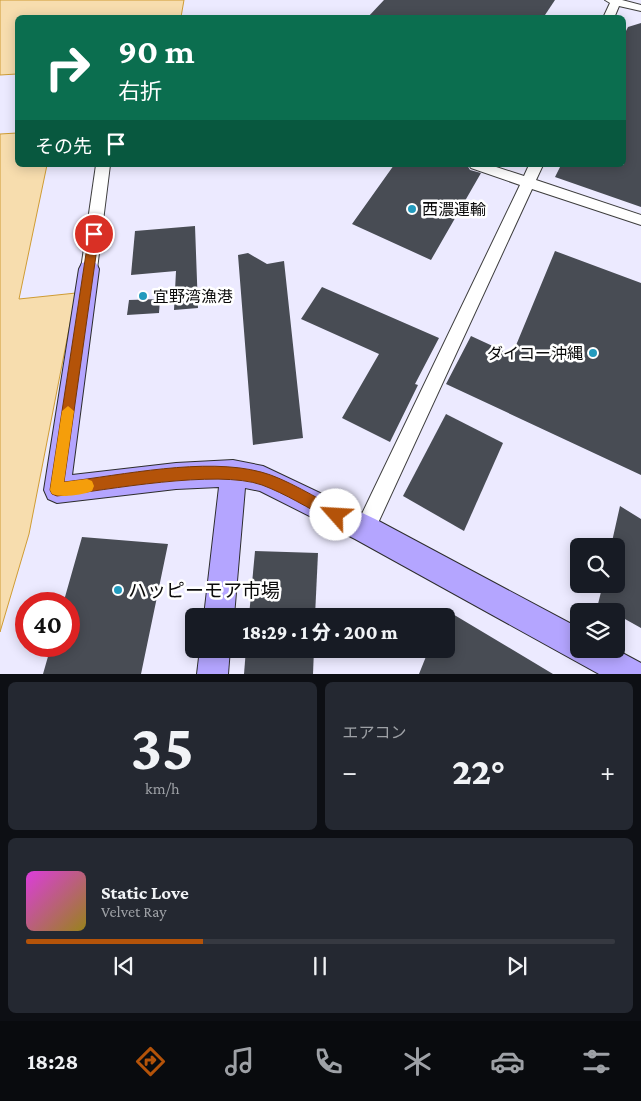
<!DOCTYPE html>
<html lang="ja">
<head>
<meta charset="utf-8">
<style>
  :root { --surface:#171b24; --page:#242831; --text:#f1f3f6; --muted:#9ea1a6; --line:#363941; --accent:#b45309 }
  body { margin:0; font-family:"Crimson Pro","Noto Sans JP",serif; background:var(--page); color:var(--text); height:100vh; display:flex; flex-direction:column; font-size:19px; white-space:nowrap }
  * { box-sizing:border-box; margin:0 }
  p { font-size:16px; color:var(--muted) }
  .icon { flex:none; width:28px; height:28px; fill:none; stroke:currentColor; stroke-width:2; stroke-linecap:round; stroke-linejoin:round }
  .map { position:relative; height:674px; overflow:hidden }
  .panel { display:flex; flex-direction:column; gap:8px; padding:8px; background:#0d0f14; flex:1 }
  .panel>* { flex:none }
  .banner { position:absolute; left:15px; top:15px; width:611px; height:152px; border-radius:8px; box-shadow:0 2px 12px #0003; background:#0b6e4f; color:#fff; overflow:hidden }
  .tools { position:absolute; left:570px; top:538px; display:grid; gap:10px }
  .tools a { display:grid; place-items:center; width:55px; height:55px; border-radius:8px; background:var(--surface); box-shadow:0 2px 12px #0003; font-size:25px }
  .speed { position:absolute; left:15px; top:592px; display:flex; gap:10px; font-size:25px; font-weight:700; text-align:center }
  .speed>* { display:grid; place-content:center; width:65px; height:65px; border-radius:50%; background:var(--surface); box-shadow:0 2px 12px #0003; line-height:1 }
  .speed .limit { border:8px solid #d22; background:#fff; color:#111 }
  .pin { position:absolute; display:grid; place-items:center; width:42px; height:42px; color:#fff; margin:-21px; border:2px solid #fff; border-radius:50%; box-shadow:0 1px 5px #0007 }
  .me { position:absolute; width:55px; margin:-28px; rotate:296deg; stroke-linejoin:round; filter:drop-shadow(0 0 4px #0008) }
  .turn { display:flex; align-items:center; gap:18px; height:105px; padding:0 20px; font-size:22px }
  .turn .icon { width:65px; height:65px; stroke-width:2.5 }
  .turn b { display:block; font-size:35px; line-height:42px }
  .then { display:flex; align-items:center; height:48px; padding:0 20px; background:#0003; gap:10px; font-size:19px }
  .big { font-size:38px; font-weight:800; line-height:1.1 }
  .panel .tile { flex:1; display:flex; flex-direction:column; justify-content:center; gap:8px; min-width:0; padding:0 18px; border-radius:8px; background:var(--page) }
  .panel .dial { align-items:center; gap:0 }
  .dial b { font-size:65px; line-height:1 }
  .song { display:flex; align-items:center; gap:15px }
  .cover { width:60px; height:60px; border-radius:8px; background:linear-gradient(135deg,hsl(300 70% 55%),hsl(50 70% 35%)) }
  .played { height:5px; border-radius:2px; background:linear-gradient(90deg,var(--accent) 30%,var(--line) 30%) }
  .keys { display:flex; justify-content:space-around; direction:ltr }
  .heat { display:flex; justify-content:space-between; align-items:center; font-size:28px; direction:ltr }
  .panel .tiles { flex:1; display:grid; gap:8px; grid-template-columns:1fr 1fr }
  .tile:last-child { grid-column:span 2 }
  .trip { position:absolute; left:185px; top:608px; width:270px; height:50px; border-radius:8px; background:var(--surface); box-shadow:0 2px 12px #0003; font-weight:800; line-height:50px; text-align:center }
  .dock { display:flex; height:80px; justify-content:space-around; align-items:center; background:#090b0e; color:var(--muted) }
  .dock .icon { width:35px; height:35px }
  .dock .on { color:var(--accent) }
  .dock b { font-size:22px; color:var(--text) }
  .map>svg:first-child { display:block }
</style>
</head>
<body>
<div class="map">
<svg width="641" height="674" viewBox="0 0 641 674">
  <rect width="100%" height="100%" fill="#eceaff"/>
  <g fill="#f7ddae" stroke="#cf9c34">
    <polygon points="0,0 184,0 181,17 18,18 17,74 0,75"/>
    <polygon points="17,133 18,165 47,165 19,299 76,293 29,534 0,632 0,134"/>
  </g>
  <g fill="#484c54">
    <polygon points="384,0 555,0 543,18 367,18"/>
    <polygon points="641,23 641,207 555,177 561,165 624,165 624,35 628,27"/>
    <polygon points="394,165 467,165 470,170 481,173 431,260 352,224"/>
    <polygon points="195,226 198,308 174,310 176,271 131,275 135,231"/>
    <polygon points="555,251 641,283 641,475 446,384 471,336 512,355"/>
    <polygon points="248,253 267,264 284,261 303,438 253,445 238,255"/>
    <polygon points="322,287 439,338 415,384 418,385 390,442 342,418 379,354 301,319"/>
    <polygon points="160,299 159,313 127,315 129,300"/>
    <polygon points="446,414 503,443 464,531 403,496"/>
    <polygon points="620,506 641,519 641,628 616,614 616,611 611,611 598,604 603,584 616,584 616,546 611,546"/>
    <polygon points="82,537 168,544 141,674 43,674 51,646 69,646 69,604 63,604"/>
    <polygon points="255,551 318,553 315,616 249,616"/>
    <polygon points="446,610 553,674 419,674 429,649 446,649"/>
    <polygon points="246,649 314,649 313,674 244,674"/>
  </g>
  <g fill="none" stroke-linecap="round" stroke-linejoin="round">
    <g stroke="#3e3e3e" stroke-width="2">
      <g id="street">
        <polygon points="605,0 622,0 641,5 641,11 619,6 614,18 603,18 610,3"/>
        <polygon points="96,165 110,165 97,269 94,273 84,273 81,269"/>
        <polygon points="469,165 490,165 524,176 529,165 543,165 536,180 641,215 641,225 532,189 372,536 365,539 358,536 355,529 358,522 520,185 471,168"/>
      </g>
    </g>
    <g stroke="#2d2d2d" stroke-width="2">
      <g id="secondary">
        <polygon points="89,261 96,263 99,269 72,475 176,463 233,460 263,466 375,519 579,628 579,649 615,649 641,663 641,674 599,674 355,539 260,491 245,488 234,616 204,616 219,487 176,489 57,503 48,499 44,490 79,269 82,263"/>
        <polygon points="200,649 230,649 228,674 197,674"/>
      </g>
    </g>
    <use href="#street" fill="#fff" fill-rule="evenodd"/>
    <use href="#secondary" fill="#b4a5ff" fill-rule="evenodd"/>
  </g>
  <path fill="#b45309" stroke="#753606" d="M94,231l5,3 -35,248c59,-7 141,-25 197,-10 24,6 57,27 79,38l2,5 -2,5 -4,2 -5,-2c-23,-12 -45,-26 -69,-35 -45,-16 -155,5 -205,11l-5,-2 -2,-4 39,-256z"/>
  <path fill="#f59e0b" d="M68,406l6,5 -10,71 23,-3 5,2 2,5 -2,5c-10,4 -30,7 -40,3l-2,-4 12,-79z"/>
  <g fill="#229abd" stroke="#fff" stroke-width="2">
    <circle cx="412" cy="209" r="5"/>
    <circle cx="143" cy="296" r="5"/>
    <circle cx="593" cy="353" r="5"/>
    <circle cx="118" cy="590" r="5"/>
  </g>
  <g text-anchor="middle" stroke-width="5" stroke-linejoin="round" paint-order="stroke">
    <g font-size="16" fill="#0b0b0b" stroke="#fff" text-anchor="start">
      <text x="422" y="215">西濃運輸</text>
      <text x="153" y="302">宜野湾漁港</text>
      <text x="583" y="359" text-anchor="end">ダイコー沖縄</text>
    </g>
    <g font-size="19" fill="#0b0b0b" stroke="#fff" text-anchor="start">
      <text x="128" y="597">ハッピーモア市場</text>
    </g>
  </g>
</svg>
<div class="tools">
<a><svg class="icon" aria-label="search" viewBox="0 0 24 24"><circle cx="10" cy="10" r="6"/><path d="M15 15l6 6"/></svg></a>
<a><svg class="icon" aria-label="layers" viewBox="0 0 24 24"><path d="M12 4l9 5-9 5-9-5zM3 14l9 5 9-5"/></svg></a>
</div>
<div class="speed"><div class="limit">40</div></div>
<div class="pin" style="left:94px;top:234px;background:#d93025"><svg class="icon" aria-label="arrive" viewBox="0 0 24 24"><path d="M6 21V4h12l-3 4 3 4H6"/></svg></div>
<svg class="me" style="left:336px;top:515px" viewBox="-20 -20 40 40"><circle r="19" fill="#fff"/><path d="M0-13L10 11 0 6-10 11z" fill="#b45309"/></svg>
<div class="trip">18:29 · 1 分 · 200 m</div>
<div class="banner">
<div class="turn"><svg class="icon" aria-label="right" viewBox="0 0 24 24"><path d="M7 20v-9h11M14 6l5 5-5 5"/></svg><div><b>90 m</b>右折</div></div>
<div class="then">その先<svg class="icon" aria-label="arrive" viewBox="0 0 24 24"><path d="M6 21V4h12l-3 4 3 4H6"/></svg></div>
</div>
</div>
<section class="panel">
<div class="tiles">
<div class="tile dial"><b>35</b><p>km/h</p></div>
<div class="tile"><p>エアコン</p>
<div class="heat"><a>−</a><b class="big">22°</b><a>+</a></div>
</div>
<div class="tile">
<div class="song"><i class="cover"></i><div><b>Static Love</b><p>Velvet Ray</p></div></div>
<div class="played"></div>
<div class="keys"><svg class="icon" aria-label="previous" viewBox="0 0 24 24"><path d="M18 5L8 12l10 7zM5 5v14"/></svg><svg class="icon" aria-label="pause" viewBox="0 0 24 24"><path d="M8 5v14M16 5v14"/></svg><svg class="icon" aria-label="next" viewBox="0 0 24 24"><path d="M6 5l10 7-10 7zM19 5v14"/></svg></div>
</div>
</div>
</section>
<nav class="dock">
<b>18:28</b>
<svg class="icon on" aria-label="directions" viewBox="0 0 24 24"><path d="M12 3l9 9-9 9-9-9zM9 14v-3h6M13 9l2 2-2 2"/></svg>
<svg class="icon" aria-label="music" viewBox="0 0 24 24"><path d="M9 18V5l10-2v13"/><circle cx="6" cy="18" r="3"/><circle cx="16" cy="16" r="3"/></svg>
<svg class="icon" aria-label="phone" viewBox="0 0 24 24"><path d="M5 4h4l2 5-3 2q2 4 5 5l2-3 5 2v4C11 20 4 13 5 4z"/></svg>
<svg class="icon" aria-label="climate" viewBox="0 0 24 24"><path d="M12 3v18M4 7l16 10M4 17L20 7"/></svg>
<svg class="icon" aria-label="car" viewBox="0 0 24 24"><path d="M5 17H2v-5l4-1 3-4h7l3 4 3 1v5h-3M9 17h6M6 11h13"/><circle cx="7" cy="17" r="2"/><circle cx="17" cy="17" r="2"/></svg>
<svg class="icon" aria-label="filters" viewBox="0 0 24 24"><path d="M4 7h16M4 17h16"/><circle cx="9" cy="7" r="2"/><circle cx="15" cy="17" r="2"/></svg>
</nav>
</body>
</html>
